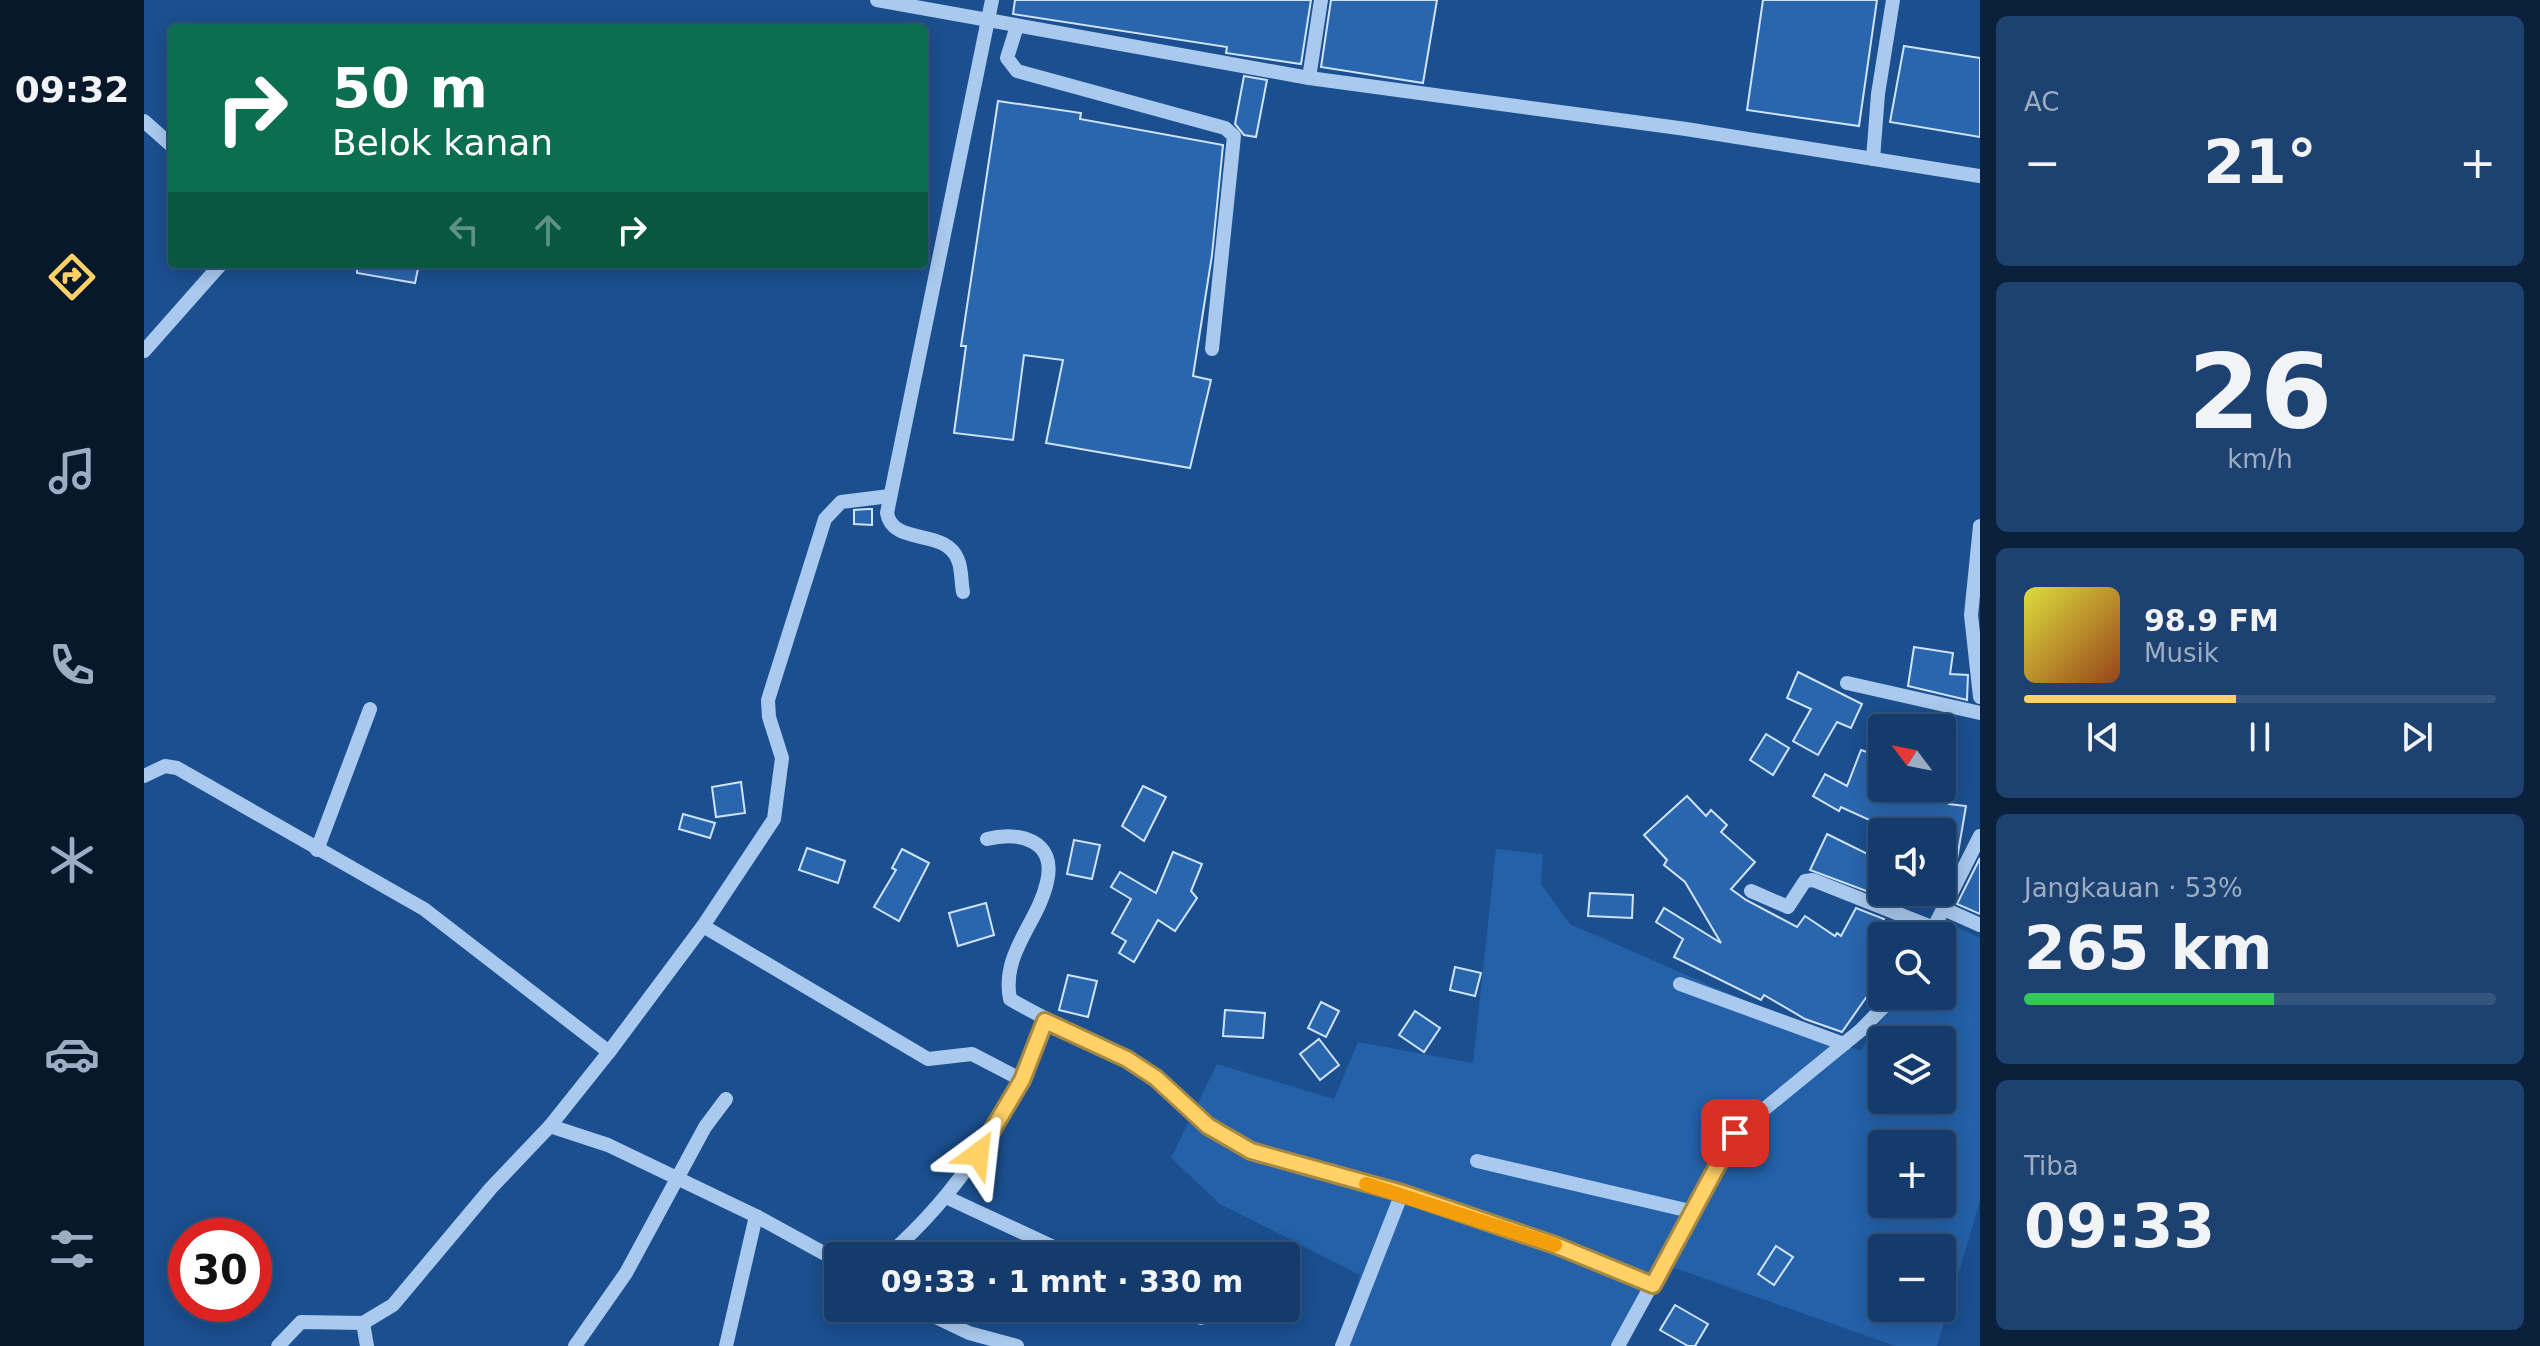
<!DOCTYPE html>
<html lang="id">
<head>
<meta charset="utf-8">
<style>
  :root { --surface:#143b6b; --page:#1d4271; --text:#f1f3f6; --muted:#9dadc1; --line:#33557e; --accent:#ffd166 }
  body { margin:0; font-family:"DejaVu Sans",sans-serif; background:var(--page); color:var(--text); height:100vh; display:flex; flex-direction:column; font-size:30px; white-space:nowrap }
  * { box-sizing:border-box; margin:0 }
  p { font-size:26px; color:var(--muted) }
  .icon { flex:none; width:44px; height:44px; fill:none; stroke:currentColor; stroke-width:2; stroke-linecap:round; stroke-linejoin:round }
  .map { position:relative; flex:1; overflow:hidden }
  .details { display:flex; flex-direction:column; gap:16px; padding:16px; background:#0b203b; width:560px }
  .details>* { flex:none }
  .banner { position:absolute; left:24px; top:24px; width:760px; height:244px; border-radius:8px; box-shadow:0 4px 20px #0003,0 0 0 2px var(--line); background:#0b6e4f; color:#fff; overflow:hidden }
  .needle { width:52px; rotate:302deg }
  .controls { position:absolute; left:1724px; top:714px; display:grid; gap:16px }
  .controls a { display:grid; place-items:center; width:88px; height:88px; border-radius:8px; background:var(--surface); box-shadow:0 4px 20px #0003,0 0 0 2px var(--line); font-size:40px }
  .speed { position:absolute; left:24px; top:1218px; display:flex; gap:16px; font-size:40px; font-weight:700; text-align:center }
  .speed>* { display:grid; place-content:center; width:104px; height:104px; border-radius:50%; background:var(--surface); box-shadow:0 4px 20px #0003,0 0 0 2px var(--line); line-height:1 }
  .speed .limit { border:12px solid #d22; background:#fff; color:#111 }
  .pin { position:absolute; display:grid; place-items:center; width:68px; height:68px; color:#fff; margin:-34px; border-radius:16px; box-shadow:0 4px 12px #0006 }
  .me { position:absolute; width:88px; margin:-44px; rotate:30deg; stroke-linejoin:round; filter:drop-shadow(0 0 6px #0008) }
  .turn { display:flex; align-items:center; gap:28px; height:168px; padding:0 32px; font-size:36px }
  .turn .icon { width:104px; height:104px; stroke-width:2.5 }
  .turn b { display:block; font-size:56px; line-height:68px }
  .lanes { display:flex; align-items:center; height:76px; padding:0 32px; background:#0003; justify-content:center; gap:40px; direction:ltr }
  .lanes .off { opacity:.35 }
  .big { font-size:60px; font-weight:700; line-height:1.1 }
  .details .widget { flex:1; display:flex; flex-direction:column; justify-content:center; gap:12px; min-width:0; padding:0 28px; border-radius:12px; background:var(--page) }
  .details .dial { align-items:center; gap:0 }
  .dial b { font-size:104px; line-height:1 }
  .song { display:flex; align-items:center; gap:24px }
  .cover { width:96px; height:96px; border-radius:12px; background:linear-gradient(135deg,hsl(60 70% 55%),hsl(20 70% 35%)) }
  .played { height:8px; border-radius:4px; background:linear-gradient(90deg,var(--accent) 45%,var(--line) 45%) }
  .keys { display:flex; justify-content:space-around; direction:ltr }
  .heat { display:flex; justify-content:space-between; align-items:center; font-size:44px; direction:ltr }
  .charge { height:12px; border-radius:6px; background:linear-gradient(90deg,#34c759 53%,var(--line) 0) }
  .trip { position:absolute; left:680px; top:1242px; width:476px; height:80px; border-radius:8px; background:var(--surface); box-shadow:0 4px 20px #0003,0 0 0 2px var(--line); font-weight:700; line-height:80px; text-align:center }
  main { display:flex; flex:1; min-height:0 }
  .tabs { display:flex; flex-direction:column; width:144px; justify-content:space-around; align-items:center; background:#08182b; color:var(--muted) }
  .tabs .icon { width:56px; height:56px }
  .tabs .selected { color:var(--accent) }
  .tabs b { font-size:36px; color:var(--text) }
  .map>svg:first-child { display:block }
</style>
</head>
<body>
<main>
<nav class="tabs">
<b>09:32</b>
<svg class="icon selected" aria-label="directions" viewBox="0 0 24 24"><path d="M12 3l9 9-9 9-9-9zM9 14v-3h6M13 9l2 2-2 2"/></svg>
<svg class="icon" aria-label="music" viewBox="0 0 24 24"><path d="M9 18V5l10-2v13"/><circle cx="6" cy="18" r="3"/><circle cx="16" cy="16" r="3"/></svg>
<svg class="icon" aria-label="phone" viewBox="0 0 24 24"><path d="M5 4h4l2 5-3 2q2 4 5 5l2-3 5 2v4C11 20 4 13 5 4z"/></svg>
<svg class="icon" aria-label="climate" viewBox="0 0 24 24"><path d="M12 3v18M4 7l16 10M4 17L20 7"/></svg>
<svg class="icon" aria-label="car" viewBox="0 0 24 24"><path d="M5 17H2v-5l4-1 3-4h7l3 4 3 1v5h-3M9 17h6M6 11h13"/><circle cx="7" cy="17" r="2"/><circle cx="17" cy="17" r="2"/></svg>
<svg class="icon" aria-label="filters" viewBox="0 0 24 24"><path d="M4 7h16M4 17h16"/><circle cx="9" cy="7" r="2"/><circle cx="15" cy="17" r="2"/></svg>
</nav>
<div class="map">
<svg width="1836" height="1346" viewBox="0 0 1836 1346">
  <rect width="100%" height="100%" fill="#1b4f8f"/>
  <path fill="#2461a8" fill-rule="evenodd" d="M1352,849l47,5 -2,30 29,40 290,127 39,-55h43l-1,-60 8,-12 31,14v263l-43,145h-42l-223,-79 -50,79h-283l21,-71 -140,-71 -49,-46 46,-94 117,35 24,-57 115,21zM1738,1040h60v60h-60zM1738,1144h60v60h-60zM1738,1248h60v60h-60z"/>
  <g fill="#2a66ad" stroke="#cfe3fa" stroke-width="2">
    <polygon points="871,0 1167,0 1157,64 1082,53 1083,47 869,14"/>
    <polygon points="1187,0 1293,0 1279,83 1177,67"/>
    <polygon points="1619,0 1733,0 1715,126 1603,110"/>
    <polygon points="1760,46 1836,58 1836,137 1746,122"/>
    <polygon points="1100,76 1123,80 1112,137 1100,135 1091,124"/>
    <polygon points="854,101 937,113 936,119 1079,145 1068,255 1049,376 1067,380 1046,468 902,443 919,360 880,355 869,440 810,433 822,346 817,346"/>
    <polygon points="213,264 275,264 271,283 213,273"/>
    <polygon points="724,509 728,509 728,525 710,524 710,510"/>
    <polygon points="1770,647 1809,653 1806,674 1824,675 1823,700 1764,686"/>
    <polygon points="1654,672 1718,704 1707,728 1693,722 1674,755 1649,741 1667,709 1643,698"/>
    <polygon points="1622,734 1645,748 1629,775 1606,760"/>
    <polygon points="1717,750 1738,757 1738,788 1806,788 1805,804 1822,806 1813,859 1798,850 1798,832 1739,832 1741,827 1697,807 1695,811 1669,796 1681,774 1703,786"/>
    <polygon points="597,782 601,813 572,817 568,787"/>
    <polygon points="999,786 1022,797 1000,841 978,826"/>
    <polygon points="1543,796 1562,816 1567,810 1583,825 1577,832 1611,862 1587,889 1602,900 1653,927 1661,916 1691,936 1693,933 1697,936 1712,908 1740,919 1731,937 1738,941 1738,994 1735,998 1726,992 1698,1032 1661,1019 1620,995 1617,1000 1530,957 1539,939 1512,922 1520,908 1577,943 1541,882 1520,865 1523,860 1500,835"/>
    <polygon points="539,814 571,823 566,838 535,829"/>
    <polygon points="1683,834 1738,861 1738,892 1744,892 1741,898 1666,870"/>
    <polygon points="930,840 956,845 948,879 923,874"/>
    <polygon points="663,848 701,861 694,883 655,870"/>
    <polygon points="758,849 785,863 755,921 730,907 752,870 748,868"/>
    <polygon points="1029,852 1058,864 1047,891 1053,898 1031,931 1014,920 990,962 975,953 982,941 968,933 987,899 967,887 976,872 1012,893"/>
    <polygon points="1836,858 1836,914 1813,904"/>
    <polygon points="1446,893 1489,895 1488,918 1444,916"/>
    <polygon points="842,903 850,935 814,946 805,913"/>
    <polygon points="1311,967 1337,973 1331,996 1306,990"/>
    <polygon points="924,975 953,981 944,1017 915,1010"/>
    <polygon points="1177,1002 1195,1011 1182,1037 1164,1028"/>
    <polygon points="1081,1010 1121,1013 1119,1038 1079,1036"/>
    <polygon points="1271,1011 1296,1028 1280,1052 1255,1035"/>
    <polygon points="1175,1039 1195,1065 1176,1080 1156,1054"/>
    <polygon points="1632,1246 1649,1257 1630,1285 1614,1274"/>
    <polygon points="1531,1305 1564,1324 1551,1346 1544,1346 1516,1330"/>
  </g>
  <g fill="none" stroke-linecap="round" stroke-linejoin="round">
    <g stroke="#a9c9ee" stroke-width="14">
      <polyline points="733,0 1165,78 1542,129 1836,176"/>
      <polyline points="873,26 863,58 873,71 1081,128 1090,136 1068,349"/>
      <polyline points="1165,78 1177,0"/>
      <polyline points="0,121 28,146"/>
      <polyline points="1729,159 1734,94 1749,0"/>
      <polyline points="0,351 77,264"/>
      <polyline points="1836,526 1827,615 1836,697"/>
      <path d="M819,592c-2,-10 -1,-23 -5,-32 -12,-33 -65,-13 -71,-47l105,-513"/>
      <polyline points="1703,683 1836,713"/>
      <polyline points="0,776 21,766 33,768 280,909 465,1052"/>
      <path d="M843,839c32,-8 70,1 60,43 -9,41 -46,71 -37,117 45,27 95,45 139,75 36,24 59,60 100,76 49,20 102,28 153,43 85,26 168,58 251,92"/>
      <polyline points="173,850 226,709"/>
      <polyline points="1607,891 1644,907 1661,881 1669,880 1790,928"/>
      <polyline points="1800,909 1836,925"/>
      <polyline points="559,926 784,1059 828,1054 878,1080"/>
      <polyline points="1786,935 1836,836"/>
      <polyline points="1536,984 1700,1044"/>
      <polyline points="406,1126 464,1145 612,1216 694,1261"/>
      <polyline points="1333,1161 1546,1211"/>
      <polyline points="804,1198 929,1256"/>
      <path d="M743,1256c76,-66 121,-143 158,-235"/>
      <polyline points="773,1308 825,1333 873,1346"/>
      <polyline points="1036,1308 1057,1318"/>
      <polyline points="219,1323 223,1346"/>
      <polyline points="134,1346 157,1322 219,1323 249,1305 347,1188 406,1126 465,1052 559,926 630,819 638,758 625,717 624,700 681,519 697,502 746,496"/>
      <polyline points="431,1346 482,1273 561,1127 582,1099"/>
      <polyline points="582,1346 612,1216"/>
      <polyline points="1198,1346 1258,1193"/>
      <polyline points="1474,1346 1591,1133 1717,1030 1750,996"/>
    </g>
  </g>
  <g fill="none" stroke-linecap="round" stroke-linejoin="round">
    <g stroke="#a68842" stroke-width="20">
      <polyline id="route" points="834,1154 878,1080 901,1021 983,1059 1012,1078 1064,1126 1107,1151 1258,1193 1411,1245 1509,1285 1591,1133"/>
    </g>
    <use href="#route" stroke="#ffd166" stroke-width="14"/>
    <polyline stroke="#f59e0b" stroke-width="14" points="1222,1184 1411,1245"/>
  </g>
</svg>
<div class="controls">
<a><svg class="needle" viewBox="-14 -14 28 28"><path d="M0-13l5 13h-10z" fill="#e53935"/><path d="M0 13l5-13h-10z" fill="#9dadc1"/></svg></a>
<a><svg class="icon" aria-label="sound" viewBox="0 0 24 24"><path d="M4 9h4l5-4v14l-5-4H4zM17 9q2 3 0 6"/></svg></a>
<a><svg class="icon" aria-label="search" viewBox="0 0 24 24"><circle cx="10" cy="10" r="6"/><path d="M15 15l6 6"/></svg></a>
<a><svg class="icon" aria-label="layers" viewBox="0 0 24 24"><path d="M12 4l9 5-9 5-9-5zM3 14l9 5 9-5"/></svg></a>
<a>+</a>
<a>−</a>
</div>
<div class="speed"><div class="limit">30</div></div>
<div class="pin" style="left:1591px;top:1133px;background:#d93025"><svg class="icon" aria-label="arrive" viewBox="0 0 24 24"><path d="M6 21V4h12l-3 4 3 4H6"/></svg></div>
<svg class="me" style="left:834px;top:1154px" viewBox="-20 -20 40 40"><path d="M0-17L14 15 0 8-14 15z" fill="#ffd166" stroke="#fff" stroke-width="4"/></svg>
<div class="trip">09:33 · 1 mnt · 330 m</div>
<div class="banner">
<div class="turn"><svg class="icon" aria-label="right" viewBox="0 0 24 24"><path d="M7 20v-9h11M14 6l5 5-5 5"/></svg><div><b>50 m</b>Belok kanan</div></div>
<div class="lanes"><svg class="icon off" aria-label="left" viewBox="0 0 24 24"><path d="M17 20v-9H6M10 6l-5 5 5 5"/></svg><svg class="icon off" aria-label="ahead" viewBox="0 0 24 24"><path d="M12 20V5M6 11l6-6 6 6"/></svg><svg class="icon" aria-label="right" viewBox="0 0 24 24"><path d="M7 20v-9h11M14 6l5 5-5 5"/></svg></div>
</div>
</div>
<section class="details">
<div class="widget"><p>AC</p>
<div class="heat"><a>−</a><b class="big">21°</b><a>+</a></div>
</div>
<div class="widget dial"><b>26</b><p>km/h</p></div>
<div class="widget">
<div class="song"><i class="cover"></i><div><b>98.9 FM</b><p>Musik</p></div></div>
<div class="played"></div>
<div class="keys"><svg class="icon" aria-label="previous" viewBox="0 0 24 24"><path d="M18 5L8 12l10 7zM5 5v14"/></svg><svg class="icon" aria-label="pause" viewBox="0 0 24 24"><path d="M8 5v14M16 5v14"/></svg><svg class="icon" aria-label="next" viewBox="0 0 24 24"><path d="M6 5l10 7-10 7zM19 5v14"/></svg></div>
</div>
<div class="widget"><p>Jangkauan · 53%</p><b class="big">265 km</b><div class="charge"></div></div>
<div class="widget"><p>Tiba</p><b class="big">09:33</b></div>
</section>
</main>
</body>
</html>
